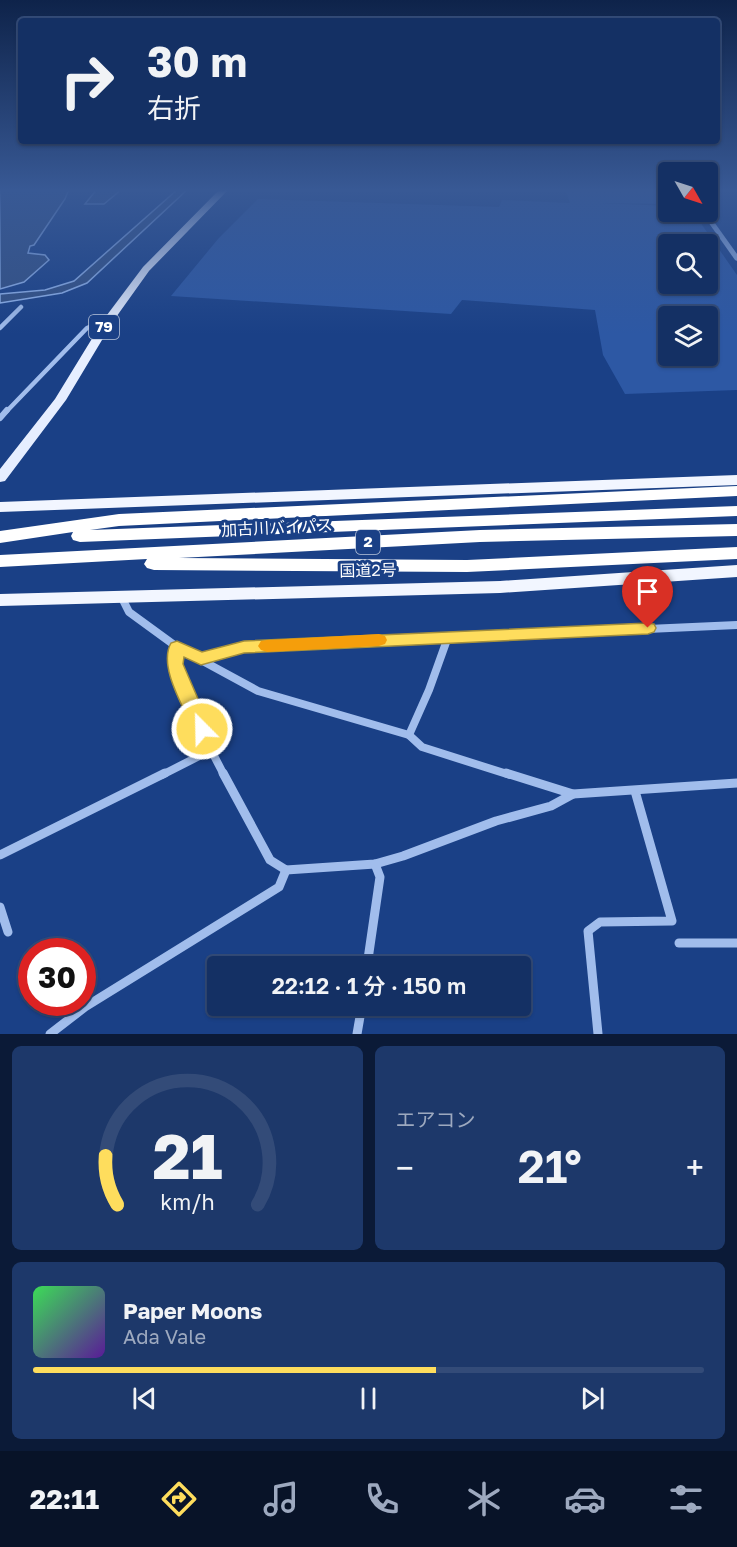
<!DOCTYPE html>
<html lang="ja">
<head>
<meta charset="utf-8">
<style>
  :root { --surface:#143064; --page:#1d386a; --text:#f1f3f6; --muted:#9da9bf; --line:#334b78; --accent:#fedd5d }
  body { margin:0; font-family:"Golos Text","Noto Sans JP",sans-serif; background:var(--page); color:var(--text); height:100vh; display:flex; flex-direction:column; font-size:22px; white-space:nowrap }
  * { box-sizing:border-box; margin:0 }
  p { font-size:20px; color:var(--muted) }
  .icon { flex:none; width:33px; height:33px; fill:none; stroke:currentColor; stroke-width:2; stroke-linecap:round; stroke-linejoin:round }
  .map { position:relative; height:1034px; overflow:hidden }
  .side { display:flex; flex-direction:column; gap:12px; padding:12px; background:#0b1a37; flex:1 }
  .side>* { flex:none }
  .banner { position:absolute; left:18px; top:18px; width:702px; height:126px; border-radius:6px; box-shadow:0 2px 4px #0004,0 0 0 2px var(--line); background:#143064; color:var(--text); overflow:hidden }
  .needle { width:39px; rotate:129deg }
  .tools { position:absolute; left:658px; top:162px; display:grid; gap:12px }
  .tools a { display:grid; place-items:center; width:60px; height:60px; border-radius:6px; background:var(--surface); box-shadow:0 2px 4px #0004,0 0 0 2px var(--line); font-size:30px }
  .speed { position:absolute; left:18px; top:938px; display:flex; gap:12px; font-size:30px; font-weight:700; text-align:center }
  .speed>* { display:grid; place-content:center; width:78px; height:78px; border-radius:50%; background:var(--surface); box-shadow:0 2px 4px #0004,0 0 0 2px var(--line); line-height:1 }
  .speed .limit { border:9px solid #d22; background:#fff; color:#111 }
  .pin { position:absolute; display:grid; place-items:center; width:51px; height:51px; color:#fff; margin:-62px -26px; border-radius:50% 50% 50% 0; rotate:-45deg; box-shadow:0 0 6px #0007 }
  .pin .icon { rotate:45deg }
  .me { position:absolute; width:66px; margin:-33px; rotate:337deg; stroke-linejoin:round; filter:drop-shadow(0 0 4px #0008) }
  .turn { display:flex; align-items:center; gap:21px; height:126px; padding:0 30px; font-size:27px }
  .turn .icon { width:78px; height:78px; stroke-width:2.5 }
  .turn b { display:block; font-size:42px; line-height:51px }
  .big { font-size:45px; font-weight:600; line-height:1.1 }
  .side .tile { flex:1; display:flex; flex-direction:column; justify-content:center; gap:9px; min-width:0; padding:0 21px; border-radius:9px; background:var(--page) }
  .side .dial { align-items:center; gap:0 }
  .dial svg { height:156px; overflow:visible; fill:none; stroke:var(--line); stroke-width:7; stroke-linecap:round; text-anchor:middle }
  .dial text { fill:var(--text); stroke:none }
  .song { display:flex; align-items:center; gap:18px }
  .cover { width:72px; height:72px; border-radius:9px; background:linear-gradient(135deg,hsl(130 70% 55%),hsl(270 70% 35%)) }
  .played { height:6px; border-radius:3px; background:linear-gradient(90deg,var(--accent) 60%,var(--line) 60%) }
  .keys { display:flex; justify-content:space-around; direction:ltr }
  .heat { display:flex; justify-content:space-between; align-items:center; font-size:33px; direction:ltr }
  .side .tiles { flex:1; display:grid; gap:12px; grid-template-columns:1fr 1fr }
  .tile:last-child { grid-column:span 2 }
  .trip { position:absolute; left:207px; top:956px; width:324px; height:60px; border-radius:6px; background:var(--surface); box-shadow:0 2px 4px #0004,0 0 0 2px var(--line); font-weight:600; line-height:60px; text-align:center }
  .menu { display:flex; height:96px; justify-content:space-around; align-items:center; background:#081328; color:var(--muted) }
  .menu .icon { width:42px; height:42px }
  .menu .on { color:var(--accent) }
  .menu b { font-size:27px; color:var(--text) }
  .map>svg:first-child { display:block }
</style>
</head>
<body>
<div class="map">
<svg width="737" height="1034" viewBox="0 0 737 1034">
  <rect width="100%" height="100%" fill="#1a4086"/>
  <path fill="#2d58a4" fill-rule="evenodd" d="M565,189h104v15l-71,-1 71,3v6h24l44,63v115l-112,4 -22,-39 -8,-45 -133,-10 -11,14 -280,-18 47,-57 40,-40 241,8 3,-7 68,3zM669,244h39v40h-39zM669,316h39v40h-39z"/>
  <g fill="#335083" stroke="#94b6ee" stroke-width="1.5">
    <polygon points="0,189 69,189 65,199 34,245 30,246 28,253 45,255 49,260 24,282 0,289"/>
    <polygon points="97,189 122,189 104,204 85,204"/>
    <polygon points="178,189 188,189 87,283 62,293 0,303 0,294 45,290 74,281"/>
  </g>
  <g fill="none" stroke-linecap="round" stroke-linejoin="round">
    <g stroke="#a1bdec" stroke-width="4.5">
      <polyline points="0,328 21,307"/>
      <polyline points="6,412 87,328 109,319"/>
    </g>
    <polyline stroke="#a1bdec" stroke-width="6" points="0,418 7,410"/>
    <g stroke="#a1bdec" stroke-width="8">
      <polyline points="121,596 129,612 177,647 258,691 409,735 422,747 510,775"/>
      <polyline points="177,647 174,664 211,750 224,775"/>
      <polyline points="201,659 244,647 737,625"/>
      <polyline points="409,735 429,690 448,637"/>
      <polyline points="162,775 211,750"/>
    </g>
    <g stroke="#a1bdec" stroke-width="9">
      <polyline points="223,773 270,860 286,870 375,864 403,856 496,821 551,806 573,794"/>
      <polyline points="506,773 573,794 737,783"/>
      <polyline points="0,855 165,773"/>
      <polyline points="0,907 8,932"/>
      <polyline points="679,943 737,943"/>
      <polyline points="367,966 380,877 375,864"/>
      <polyline points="50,1034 85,1007 279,887 286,870"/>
      <polyline points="357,1034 362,1005"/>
      <polyline points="598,1034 588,931 600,922 672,921 635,791"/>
    </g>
    <polygon fill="#a1bdec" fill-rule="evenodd" points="701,212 707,212 737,254 737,261 735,260"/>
    <polygon fill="#e6eeff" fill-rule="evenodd" points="220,189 229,189 149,271 114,320 66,400 5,481 0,482 0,469 55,399 104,319 143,267"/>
    <g fill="#f2f6ff" fill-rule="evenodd">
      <polygon points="737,475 737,485 0,512 0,502"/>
      <polygon points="737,565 737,577 500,593 0,606 0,594 500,581"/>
    </g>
    <g fill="#fff" fill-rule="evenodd">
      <polygon points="737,486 737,496 119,526 90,530 737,506 737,516 80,542 73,540 71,536 73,532 0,543 0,531 119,514"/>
      <polygon points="737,524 737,536 480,542 179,558 467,560 737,547 737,559 467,572 154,570 147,568 144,564 147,559 0,567 0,555 480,530"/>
    </g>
  </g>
  <linearGradient id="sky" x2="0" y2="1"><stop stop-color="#0e234a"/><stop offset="0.57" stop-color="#385995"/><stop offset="1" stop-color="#385995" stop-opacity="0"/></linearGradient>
  <rect width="737" height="334" fill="url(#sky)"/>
  <path fill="#fedd5d" stroke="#a5903c" stroke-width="1.5" d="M648,623l6,1 2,4 -2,4 -6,2 -404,19 -43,12 -17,-8 -1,7 28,65 -3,5 -6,2 -7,-2 -2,-5c-10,-23 -35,-63 -22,-86l6,-2 25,11 42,-11z"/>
  <polygon fill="#f59e0b" points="379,634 385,636 387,640 385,644 379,646 267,652 261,650 258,646 261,641 267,640"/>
  <g text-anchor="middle" stroke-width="6" stroke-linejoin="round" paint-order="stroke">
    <g fill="#1a4086" stroke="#bac6db" stroke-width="1.5">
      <rect x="89" y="315" width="30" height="24" rx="4.5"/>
      <rect x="356" y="530" width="24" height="24" rx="4.5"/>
    </g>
    <g font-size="15" font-weight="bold" fill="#fff">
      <text x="104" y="332">79</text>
      <text x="368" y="547">2</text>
    </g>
    <g font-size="16" fill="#fff" stroke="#1a4086">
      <text transform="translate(277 527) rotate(-3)" y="6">加古川バイパス</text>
      <text transform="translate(368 570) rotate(-1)" y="6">国道2号</text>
    </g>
  </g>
</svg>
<div class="tools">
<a><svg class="needle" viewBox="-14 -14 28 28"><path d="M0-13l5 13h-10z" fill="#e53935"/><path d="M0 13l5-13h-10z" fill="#9da9bf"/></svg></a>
<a><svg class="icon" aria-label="search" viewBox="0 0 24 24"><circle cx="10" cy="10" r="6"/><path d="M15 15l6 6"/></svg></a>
<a><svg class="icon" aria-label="layers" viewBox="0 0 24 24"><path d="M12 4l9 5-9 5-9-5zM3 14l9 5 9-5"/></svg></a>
</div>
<div class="speed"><div class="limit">30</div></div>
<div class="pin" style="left:648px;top:628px;background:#d93025"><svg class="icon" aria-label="arrive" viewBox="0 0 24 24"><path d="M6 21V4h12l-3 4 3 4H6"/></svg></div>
<svg class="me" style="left:202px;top:729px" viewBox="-20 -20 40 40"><circle r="17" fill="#fedd5d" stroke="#fff" stroke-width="3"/><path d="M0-11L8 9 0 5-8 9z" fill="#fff"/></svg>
<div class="trip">22:12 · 1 分 · 150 m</div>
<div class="banner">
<div class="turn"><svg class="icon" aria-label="right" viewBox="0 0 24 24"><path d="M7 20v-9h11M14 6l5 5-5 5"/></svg><div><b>30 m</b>右折</div></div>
</div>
</div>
<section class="side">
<div class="tiles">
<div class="tile dial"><svg viewBox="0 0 100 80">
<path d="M14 69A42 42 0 1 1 86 69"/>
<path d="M14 69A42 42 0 0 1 8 44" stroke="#fedd5d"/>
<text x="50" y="56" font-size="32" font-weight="700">21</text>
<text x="50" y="72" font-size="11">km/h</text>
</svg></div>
<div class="tile"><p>エアコン</p>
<div class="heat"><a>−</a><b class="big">21°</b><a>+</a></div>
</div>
<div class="tile">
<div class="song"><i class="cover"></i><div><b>Paper Moons</b><p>Ada Vale</p></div></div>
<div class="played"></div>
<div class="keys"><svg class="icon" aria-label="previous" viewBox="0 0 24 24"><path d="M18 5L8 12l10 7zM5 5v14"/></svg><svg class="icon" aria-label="pause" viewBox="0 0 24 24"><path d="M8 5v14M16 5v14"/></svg><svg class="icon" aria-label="next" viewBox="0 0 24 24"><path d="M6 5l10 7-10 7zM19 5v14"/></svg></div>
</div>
</div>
</section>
<nav class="menu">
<b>22:11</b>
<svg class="icon on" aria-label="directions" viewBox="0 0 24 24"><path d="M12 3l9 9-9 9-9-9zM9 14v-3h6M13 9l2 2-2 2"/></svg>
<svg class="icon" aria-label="music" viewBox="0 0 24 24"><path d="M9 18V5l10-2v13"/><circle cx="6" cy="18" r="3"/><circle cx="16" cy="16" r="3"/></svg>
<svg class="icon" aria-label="phone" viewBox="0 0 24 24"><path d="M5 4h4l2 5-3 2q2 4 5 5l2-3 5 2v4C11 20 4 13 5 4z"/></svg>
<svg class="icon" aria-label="climate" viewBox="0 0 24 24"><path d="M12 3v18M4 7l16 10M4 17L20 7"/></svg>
<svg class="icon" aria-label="car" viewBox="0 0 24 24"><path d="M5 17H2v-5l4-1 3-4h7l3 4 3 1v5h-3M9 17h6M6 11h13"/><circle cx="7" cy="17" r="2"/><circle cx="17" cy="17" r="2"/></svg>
<svg class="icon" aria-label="filters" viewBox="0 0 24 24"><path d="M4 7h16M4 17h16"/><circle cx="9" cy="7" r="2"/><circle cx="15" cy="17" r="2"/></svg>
</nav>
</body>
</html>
